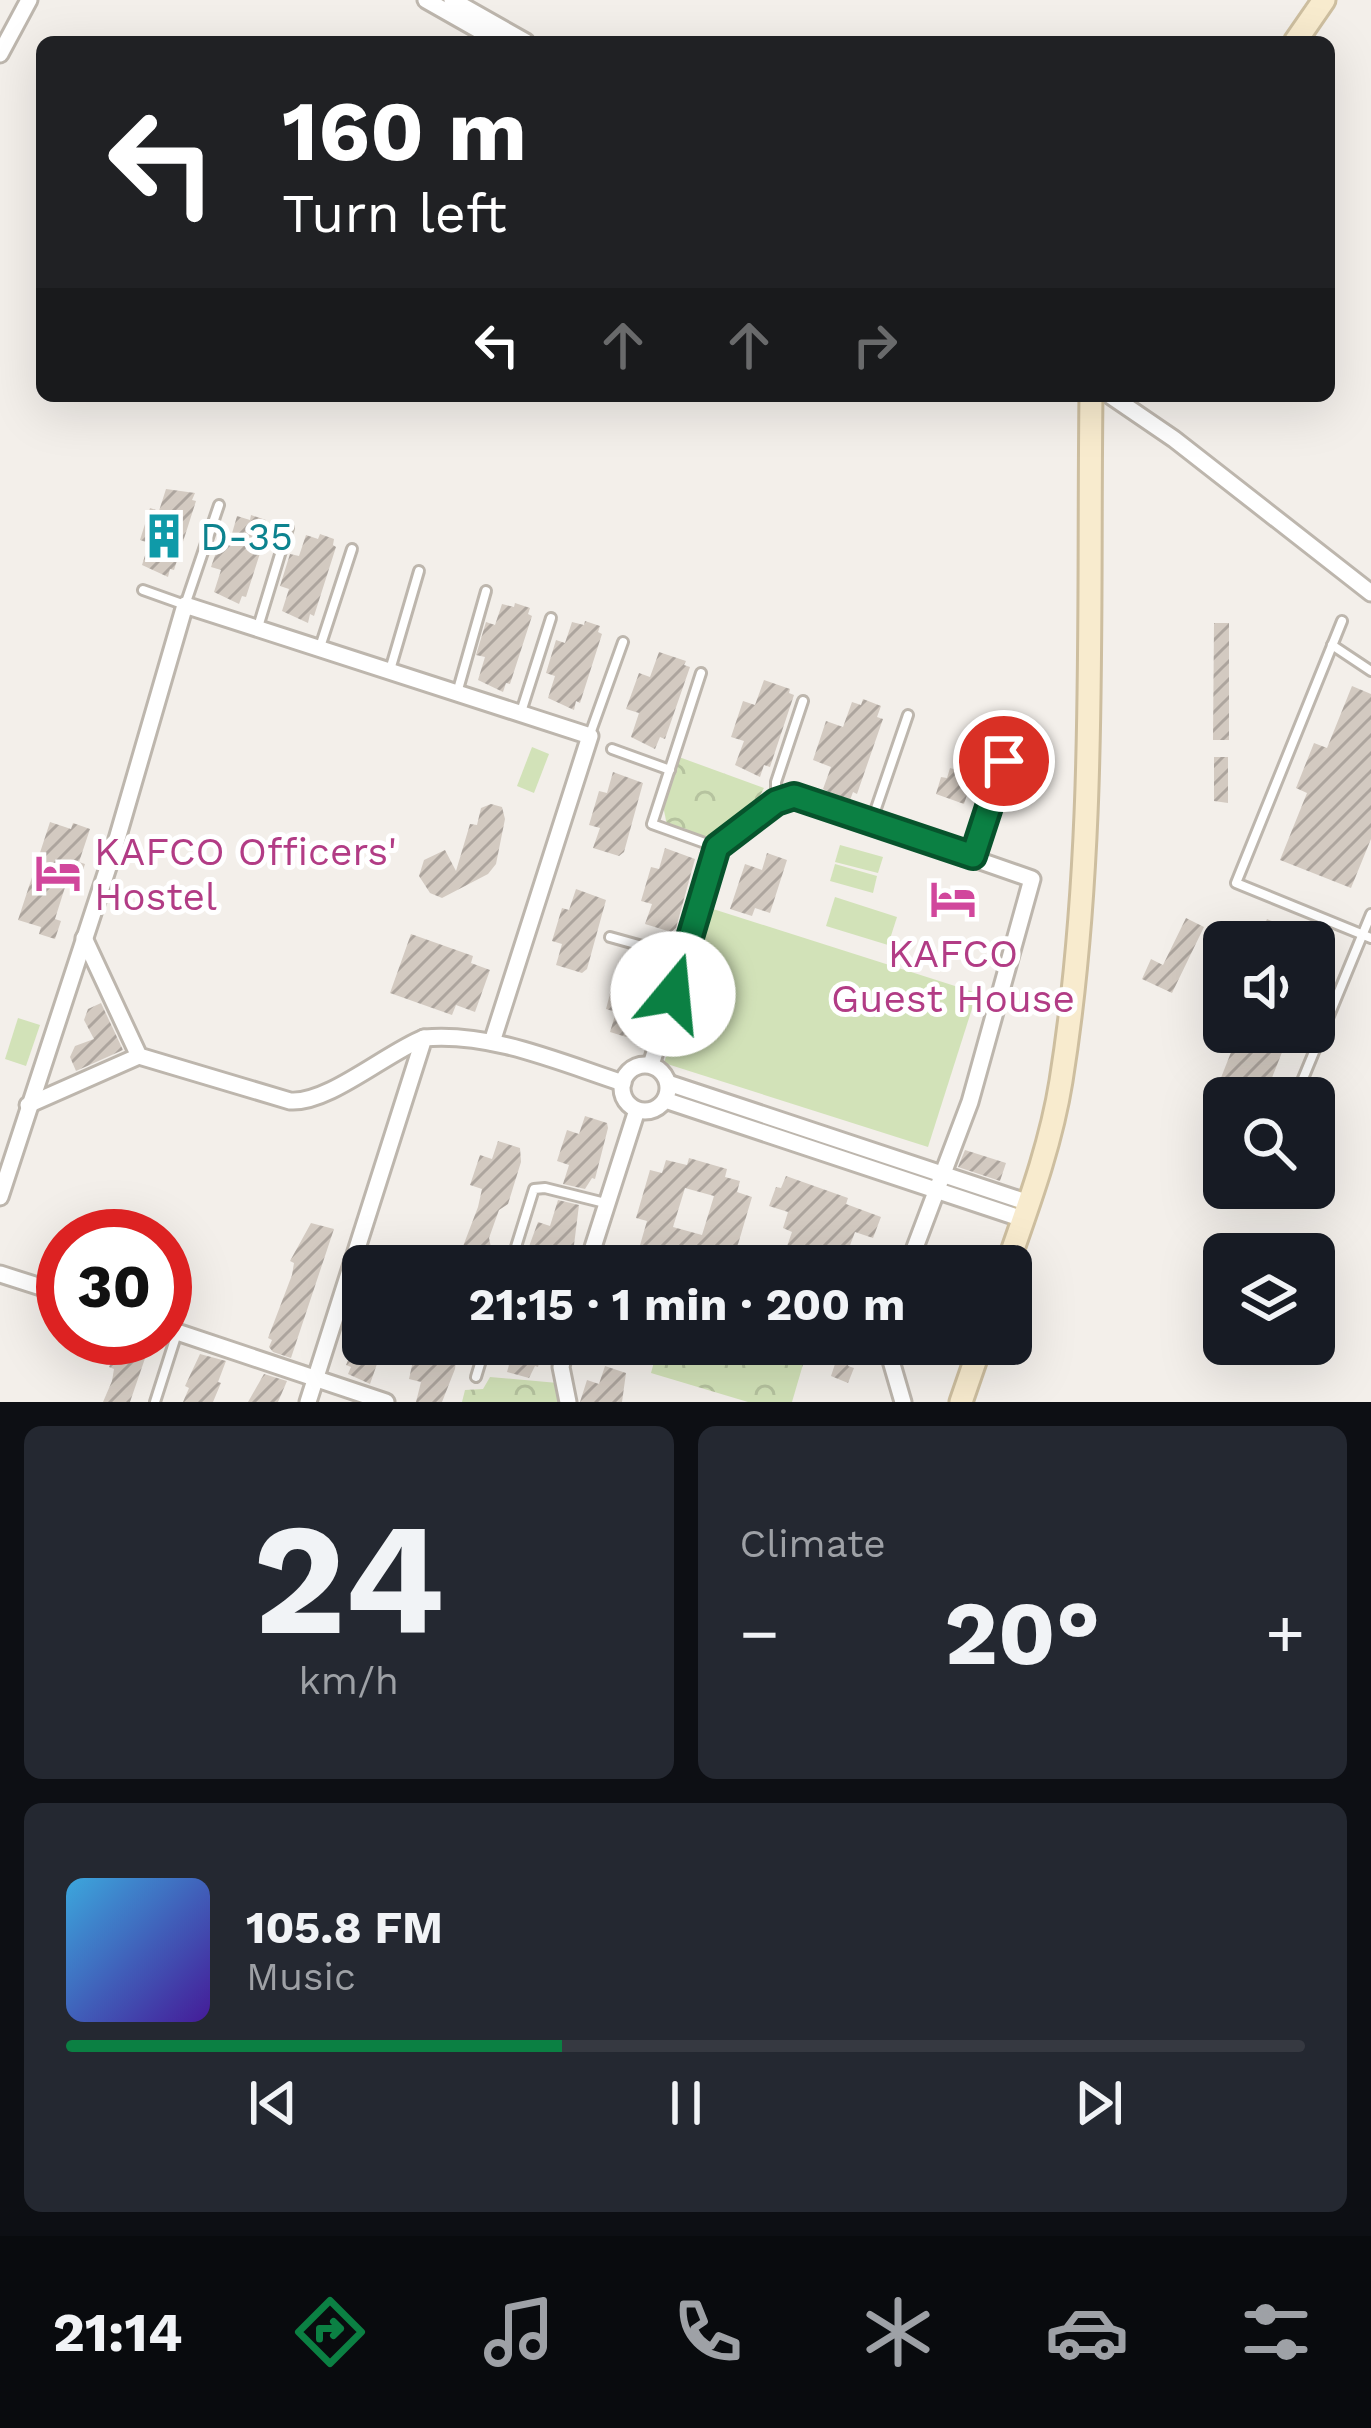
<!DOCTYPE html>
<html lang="en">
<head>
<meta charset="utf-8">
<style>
  :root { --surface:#171b24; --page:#242831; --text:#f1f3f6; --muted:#9ea1a6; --line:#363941; --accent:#0b8043 }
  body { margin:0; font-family:"Work Sans",sans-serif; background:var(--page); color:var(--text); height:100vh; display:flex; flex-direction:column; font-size:45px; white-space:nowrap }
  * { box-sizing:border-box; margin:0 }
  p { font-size:39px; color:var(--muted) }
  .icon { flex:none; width:66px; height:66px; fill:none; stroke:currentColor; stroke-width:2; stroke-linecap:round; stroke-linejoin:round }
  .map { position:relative; height:1402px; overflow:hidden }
  .side { display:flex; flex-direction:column; gap:24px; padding:24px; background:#0d0f14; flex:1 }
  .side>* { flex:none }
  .hud { position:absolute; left:36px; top:36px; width:1299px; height:366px; border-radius:18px; box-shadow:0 12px 48px #0002; background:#202124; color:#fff; overflow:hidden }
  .tools { position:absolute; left:1203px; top:921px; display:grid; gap:24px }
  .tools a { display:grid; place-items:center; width:132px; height:132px; border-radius:18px; background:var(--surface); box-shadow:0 12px 48px #0002; font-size:60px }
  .speed { position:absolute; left:36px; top:1209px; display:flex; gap:24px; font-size:60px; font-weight:700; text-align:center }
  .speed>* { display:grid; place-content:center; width:156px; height:156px; border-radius:50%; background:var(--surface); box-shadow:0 12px 48px #0002; line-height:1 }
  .speed .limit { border:18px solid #d22; background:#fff; color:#111 }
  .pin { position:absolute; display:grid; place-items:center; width:102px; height:102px; color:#fff; margin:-51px; border:6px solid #fff; border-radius:50%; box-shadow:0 3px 12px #0007 }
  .me { position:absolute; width:132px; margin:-66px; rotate:17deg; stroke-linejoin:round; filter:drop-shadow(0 0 9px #0008) }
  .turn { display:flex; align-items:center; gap:42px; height:252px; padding:0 48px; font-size:54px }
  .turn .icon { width:156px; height:156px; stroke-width:2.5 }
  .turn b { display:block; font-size:84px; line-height:102px }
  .lanes { display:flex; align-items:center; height:114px; padding:0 48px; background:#0003; justify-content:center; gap:60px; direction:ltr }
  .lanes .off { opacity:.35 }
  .big { font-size:90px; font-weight:700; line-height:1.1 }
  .side .tile { flex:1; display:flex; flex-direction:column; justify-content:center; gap:18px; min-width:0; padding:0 42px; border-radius:18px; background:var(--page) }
  .side .dial { align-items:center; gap:0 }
  .dial b { font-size:156px; line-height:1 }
  .song { display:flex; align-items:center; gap:36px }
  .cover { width:144px; height:144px; border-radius:18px; background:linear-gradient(135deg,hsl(200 70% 55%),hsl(260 70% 35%)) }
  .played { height:12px; border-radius:6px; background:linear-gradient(90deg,var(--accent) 40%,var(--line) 40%) }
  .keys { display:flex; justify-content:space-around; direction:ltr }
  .heat { display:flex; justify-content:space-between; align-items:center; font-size:66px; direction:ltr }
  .side .tiles { flex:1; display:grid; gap:24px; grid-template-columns:1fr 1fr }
  .tile:last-child { grid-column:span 2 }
  .trip { position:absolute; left:342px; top:1245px; width:690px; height:120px; border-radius:18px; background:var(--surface); box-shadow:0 12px 48px #0002; font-weight:700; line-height:120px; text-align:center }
  .dock { display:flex; height:192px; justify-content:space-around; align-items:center; background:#090b0e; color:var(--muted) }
  .dock .icon { width:84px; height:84px }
  .dock .active { color:var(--accent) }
  .dock b { font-size:54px; color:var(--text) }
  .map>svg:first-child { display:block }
</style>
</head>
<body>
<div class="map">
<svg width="1371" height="1402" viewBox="0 0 1371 1402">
  <defs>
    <pattern id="park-crowns" width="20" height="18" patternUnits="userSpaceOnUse" patternTransform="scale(3)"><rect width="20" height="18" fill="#d2e2b8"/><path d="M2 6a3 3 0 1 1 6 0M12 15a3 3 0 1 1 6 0" fill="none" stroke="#b6c39f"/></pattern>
    <pattern id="building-hatch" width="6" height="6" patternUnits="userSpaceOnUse" patternTransform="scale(3)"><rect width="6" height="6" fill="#d3cac1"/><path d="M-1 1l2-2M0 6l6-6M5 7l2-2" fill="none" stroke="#ada59e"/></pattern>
  </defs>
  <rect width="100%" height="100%" fill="#f3efea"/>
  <g fill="url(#park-crowns)">
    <polygon points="679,757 764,788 750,815 713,841 667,826 663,805"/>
    <polygon points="659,1344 809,1344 792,1402 748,1402 651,1373"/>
    <polygon points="490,1377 558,1383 562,1402 462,1402 465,1390 483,1389"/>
  </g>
  <g fill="#d2e2b8">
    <polygon points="532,747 549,754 534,793 517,786"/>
    <polygon points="840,845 883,857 878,873 835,862"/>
    <polygon points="835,864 877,876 873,893 830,881"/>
    <polygon points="835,897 897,917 888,945 826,926"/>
    <polygon points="713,909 977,993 928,1147 664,1063"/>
    <polygon points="18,1018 40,1025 26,1066 5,1059"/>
  </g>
  <g fill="url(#building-hatch)" fill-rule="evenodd">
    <polygon points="166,489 195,493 192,500 196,501 174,570 170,569 168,577 142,565 149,543 140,540 150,508 159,511"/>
    <polygon points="251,515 266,520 264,527 268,528 246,597 242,596 239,604 214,592 221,570 211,567 222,535 231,537 237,516 250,520"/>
    <polygon points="320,534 334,539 333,545 336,547 314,616 310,614 308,623 282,611 289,589 280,586 290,554 299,556 306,535 318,539"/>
    <polygon points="515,603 530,608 528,614 532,616 510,684 506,683 503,692 478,680 485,657 476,655 486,622 495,625 502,604 514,607"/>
    <polygon points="585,621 600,626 598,632 602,634 580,703 576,701 574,710 548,698 555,676 546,673 556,640 565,643 572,622 584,625"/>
    <polygon points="1214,623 1229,623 1229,740 1213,740"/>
    <polygon points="659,652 686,661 684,665 690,667 665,739 660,737 655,749 631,737 639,713 626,709 639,673 650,677"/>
    <polygon points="764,680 790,689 789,693 794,695 770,767 764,765 760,777 735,765 744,741 731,737 743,701 755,705"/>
    <polygon points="1352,686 1371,694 1371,839 1351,888 1280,860 1307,793 1296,788 1314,743 1327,748"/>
    <polygon points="863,699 881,706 877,717 883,719 857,794 853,792 849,803 823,789 831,767 813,760 826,721 843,727 852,702 861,705"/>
    <polygon points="973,749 990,755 976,798 967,795 964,804 936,794 941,777 947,778 950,768 957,770 959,763 967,765"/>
    <polygon points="1214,757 1228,757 1228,803 1214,801"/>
    <polygon points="613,772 643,783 624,852 619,856 593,848 600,828 589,825 599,791 607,793"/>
    <polygon points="491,804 502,807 505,819 496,864 488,874 442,898 430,893 419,876 424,860 445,850 456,871 470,824 477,825 481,808"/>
    <polygon points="50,822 71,829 73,823 90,829 79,862 85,864 78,885 67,881 55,919 61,921 55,939 39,934 41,927 18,920"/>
    <polygon points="665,848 695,859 676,928 671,932 645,924 652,904 641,901 651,867 659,869"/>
    <polygon points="767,853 787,860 770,913 755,908 752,916 730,909 745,864 762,870"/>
    <polygon points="576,889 606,900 587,969 582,973 556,965 562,944 552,941 562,908 569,910"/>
    <polygon points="1186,918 1204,927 1172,993 1142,979 1151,959 1163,965"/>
    <polygon points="1267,919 1320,942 1257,942"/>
    <polygon points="411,934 473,956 471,963 490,970 475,1012 456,1005 452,1015 390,993"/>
    <polygon points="629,956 659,967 640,1036 636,1040 610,1032 616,1012 606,1009 615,975 623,977"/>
    <polygon points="101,1003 123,1050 76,1071 70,1057 75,1046 94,1039 84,1020 88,1009"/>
    <polygon points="1239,1032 1290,1032 1264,1098 1213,1098"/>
    <polygon points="585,1116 607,1123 608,1128 595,1179 592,1178 585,1189 563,1184 569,1165 557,1161 567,1130 579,1134"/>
    <polygon points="498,1141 520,1148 521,1162 508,1204 499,1210 489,1238 492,1252 488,1266 445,1266 452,1246 462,1249 478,1207 482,1189 470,1185 480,1155 492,1159"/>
    <polygon points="965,1150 1006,1163 1000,1181 958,1167"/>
    <path d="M689,1158l38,11 -2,8 15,4 -3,11 15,5 -16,54 -13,-4 -5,19h-84l13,-45 -11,-3 14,-48 12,3 4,-13 21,5zM685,1188l29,8 -12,39 -29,-8z"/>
    <polygon points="786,1176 848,1198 846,1204 881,1217 873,1238 855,1232 849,1248 841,1245 834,1266 780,1266 792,1232 783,1228 788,1212 769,1206 776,1187 781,1188"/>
    <polygon points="558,1200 579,1205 574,1245 567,1266 537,1266 540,1256 527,1252 538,1222 550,1226"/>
    <polygon points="311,1223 334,1229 291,1358 273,1352 269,1347 272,1340 268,1338 292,1275 294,1263 290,1261"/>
    <polygon points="397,1250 436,1265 436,1266 390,1266"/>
    <polygon points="123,1338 152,1338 130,1402 103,1402 112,1381 114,1369 109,1367"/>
    <polygon points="355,1344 384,1344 370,1384 348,1374 351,1367 346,1365"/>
    <polygon points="431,1344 458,1344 455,1369 442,1402 416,1402 421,1382 409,1379 413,1361 417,1348 430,1351"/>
    <polygon points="515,1344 544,1344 538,1367 535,1366 529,1378 507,1372"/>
    <polygon points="826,1344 856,1344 848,1366 854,1368 848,1383 831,1376 835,1364 821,1359"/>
    <polygon points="200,1354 226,1361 218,1382 221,1383 213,1402 183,1402 189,1388 185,1386"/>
    <polygon points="605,1366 626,1373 622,1402 580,1402 587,1380 599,1384"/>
    <polygon points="264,1374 287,1381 278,1402 248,1402"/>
  </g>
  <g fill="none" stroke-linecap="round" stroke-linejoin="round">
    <g stroke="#bdb6ad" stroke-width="14">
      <g id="lane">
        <polyline points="143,590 185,605 219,505"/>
        <polyline points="1342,621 1236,883 1371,938"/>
        <polyline points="258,627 288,528"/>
        <polyline points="1332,645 1371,671"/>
        <polyline points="320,647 352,549"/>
        <polyline points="390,670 419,571"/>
        <polyline points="701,673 652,824 716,847"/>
        <polyline points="457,693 486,591"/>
        <polyline points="521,712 551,618"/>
        <polyline points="590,734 623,642"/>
        <polyline points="612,749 670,770"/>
        <polyline points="776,800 776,782 803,701"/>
        <polyline points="872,820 908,715"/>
        <polyline points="973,856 1004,761"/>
        <polyline points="610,937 682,957"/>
        <polyline points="1295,1098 1371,914"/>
        <polyline points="510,1266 534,1189 545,1188 605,1203"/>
        <polyline points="476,1377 486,1344"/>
        <polyline points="155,1402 177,1333"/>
      </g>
    </g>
    <g stroke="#bdb6ad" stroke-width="21">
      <g id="street">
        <polyline points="426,0 500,42"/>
        <polyline points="452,0 526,42"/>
        <polyline points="0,54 29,0"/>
        <polyline points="1111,396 1174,439 1371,593"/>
        <path d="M84,938l55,118 151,45c38,3 96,-48 134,-63"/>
        <circle cx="645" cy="1088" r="23"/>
        <polyline points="651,1065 717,847 776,802 794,796 1032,879 970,1102 908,1266"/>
        <polyline points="668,1083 1029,1203"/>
        <polyline points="665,1100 1023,1219"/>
        <polyline points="28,1105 139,1056"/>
        <polyline points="0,1197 115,846 185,605 590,736 492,1042"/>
        <polyline points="587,1266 637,1110"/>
        <polyline points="0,1274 63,1294"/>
        <polyline points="165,1328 386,1402"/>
        <polyline points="566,1344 561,1367 568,1402"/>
        <polyline points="881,1344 889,1354 903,1402"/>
        <path d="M308,1402l116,-364c67,-6 135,24 199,45"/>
      </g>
    </g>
    <g stroke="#cdbe9f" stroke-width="27">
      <g id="secondary">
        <polyline points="1295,42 1324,0"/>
        <path d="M1007,1266c21,-60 44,-122 54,-185 36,-225 27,-457 30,-685"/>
        <polyline points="961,1402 981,1344"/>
      </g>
    </g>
    <use href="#lane" stroke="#fff" stroke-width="8"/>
    <use href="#street" stroke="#fff" stroke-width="15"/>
    <use href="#secondary" stroke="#f8ebce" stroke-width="21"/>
  </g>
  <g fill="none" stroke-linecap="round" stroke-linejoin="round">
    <g stroke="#07532c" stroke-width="30">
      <polyline id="route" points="673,994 717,847 776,802 794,796 973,856 1004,761"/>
    </g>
    <use href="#route" stroke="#0b8043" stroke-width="21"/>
  </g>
  <defs>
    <g id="building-bare" transform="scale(3.6)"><path d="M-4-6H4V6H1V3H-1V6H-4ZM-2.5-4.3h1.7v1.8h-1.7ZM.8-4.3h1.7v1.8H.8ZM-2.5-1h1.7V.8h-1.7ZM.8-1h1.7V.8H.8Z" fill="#0f9aa8" stroke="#fff" stroke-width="2.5" paint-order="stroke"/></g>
    <g id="hotel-bare" transform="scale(3.6)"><path d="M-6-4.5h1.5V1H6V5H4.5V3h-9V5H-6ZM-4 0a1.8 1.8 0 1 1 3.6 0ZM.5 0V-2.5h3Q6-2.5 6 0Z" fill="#d1479c" stroke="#fff" stroke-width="2.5" paint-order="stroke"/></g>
  </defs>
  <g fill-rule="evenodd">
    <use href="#building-bare" x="164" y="536"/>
    <use href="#hotel-bare" x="58" y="873"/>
    <use href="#hotel-bare" x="953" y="899"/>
  </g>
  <g text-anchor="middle" stroke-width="10" stroke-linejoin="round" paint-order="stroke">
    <g font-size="39" fill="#0d838f" stroke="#fff" text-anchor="start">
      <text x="200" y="550">D-35</text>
    </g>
    <g font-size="39" fill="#b23c85" stroke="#fff" text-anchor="start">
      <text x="94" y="865">KAFCO Officers'<tspan x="94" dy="45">Hostel</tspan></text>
      <text x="953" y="967" text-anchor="middle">KAFCO<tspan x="953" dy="45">Guest House</tspan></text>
    </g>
  </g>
</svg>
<div class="tools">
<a><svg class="icon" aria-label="sound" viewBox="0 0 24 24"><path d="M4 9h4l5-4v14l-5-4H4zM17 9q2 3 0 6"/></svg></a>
<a><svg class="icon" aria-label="search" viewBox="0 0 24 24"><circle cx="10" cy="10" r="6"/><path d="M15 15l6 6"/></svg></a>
<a><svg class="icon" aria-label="layers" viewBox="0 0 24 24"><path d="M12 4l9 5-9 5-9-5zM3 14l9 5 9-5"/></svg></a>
</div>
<div class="speed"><div class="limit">30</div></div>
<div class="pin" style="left:1004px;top:761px;background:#d93025"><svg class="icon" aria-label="arrive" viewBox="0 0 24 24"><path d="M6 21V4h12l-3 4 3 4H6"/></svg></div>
<svg class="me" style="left:673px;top:994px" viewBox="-20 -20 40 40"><circle r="19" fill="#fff"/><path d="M0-13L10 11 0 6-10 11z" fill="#0b8043"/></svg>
<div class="trip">21:15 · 1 min · 200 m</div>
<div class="hud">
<div class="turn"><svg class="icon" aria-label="left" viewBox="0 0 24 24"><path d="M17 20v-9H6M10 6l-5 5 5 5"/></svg><div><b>160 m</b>Turn left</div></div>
<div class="lanes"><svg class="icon" aria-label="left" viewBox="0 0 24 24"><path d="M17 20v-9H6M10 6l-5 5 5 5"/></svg><svg class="icon off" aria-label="ahead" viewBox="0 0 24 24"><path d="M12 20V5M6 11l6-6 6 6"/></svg><svg class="icon off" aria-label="ahead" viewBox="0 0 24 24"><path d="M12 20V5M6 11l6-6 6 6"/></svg><svg class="icon off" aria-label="right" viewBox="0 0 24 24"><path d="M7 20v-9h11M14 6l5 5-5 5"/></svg></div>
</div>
</div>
<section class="side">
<div class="tiles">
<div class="tile dial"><b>24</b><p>km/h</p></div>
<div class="tile"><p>Climate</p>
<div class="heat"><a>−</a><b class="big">20°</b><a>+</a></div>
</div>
<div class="tile">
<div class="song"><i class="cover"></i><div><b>105.8 FM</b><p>Music</p></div></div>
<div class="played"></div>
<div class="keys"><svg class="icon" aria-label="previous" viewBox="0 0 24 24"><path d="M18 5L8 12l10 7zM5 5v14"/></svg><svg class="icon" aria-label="pause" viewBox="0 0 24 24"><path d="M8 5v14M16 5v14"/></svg><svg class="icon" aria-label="next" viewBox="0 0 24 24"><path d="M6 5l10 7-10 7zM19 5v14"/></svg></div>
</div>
</div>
</section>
<nav class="dock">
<b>21:14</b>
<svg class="icon active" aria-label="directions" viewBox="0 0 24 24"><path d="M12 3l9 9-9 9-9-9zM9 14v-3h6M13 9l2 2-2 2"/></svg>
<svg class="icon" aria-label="music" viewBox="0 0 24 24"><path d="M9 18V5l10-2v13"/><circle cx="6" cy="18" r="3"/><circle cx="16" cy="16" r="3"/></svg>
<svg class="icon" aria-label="phone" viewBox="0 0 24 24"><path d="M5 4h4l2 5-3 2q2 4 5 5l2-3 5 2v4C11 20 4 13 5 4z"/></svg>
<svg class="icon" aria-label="climate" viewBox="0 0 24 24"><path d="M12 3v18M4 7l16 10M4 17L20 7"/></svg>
<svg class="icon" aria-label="car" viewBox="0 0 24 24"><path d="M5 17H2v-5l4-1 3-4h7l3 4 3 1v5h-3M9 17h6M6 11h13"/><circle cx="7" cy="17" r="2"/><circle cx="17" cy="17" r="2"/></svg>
<svg class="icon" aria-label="filters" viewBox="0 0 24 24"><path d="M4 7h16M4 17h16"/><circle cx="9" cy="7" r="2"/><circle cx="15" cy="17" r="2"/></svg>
</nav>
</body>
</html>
